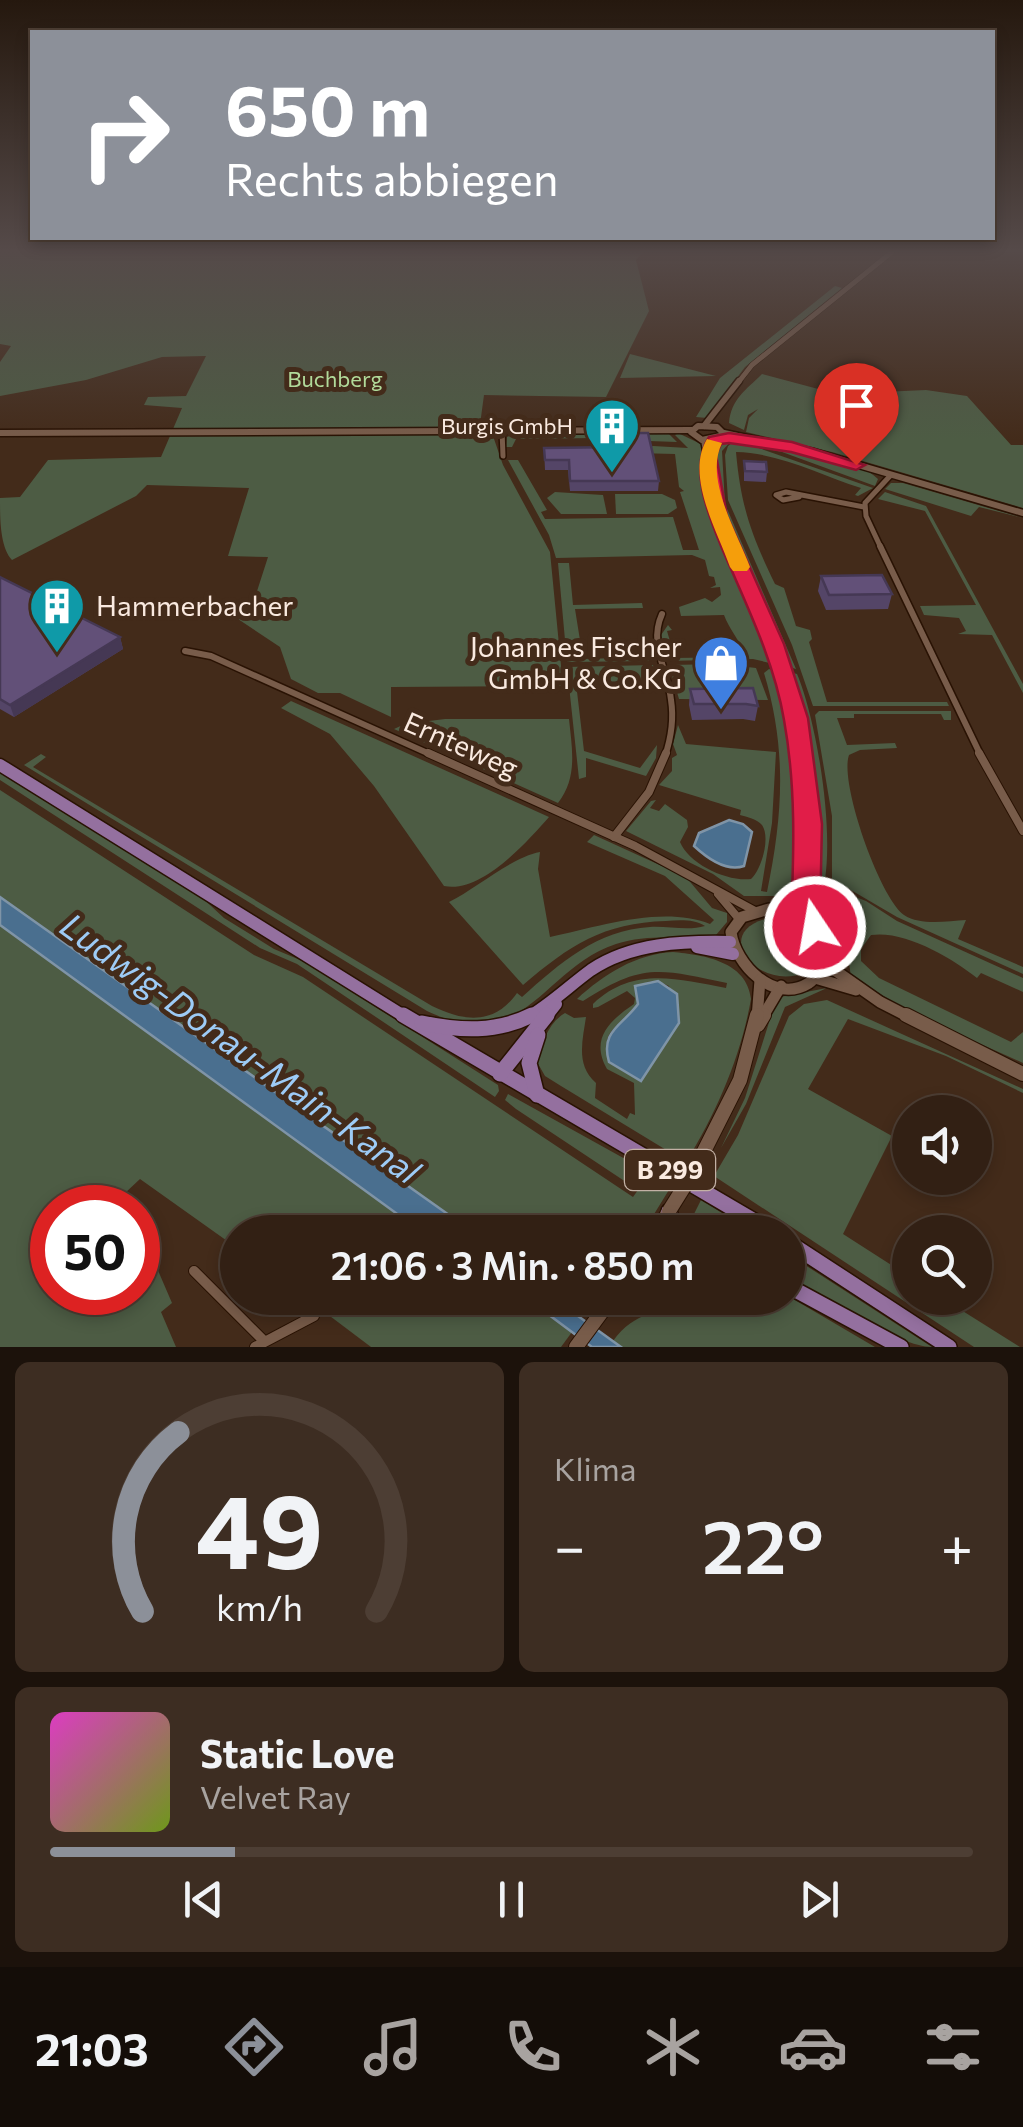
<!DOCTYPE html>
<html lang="de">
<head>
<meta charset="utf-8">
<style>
  :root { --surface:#322014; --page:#3d2d22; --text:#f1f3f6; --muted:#a8a3a0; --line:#4d3e34; --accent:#8c9099 }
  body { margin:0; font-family:Commissioner,sans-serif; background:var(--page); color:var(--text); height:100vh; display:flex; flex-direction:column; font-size:38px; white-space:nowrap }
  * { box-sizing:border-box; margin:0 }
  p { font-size:32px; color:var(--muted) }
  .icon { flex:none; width:55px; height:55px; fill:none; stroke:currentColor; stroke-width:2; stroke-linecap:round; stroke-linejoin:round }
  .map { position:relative; height:1347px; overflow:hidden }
  .drawer { display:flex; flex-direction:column; gap:15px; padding:15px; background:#1c120b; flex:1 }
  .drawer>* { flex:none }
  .hud { position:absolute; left:30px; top:30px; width:965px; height:210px; border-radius:0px; box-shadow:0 5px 15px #0003,0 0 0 2px var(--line); background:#8c9099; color:#fff; overflow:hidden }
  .controls { position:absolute; left:892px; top:1095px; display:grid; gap:20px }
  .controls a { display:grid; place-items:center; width:100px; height:100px; border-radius:50%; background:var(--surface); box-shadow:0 5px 15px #0003,0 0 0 2px var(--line); font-size:50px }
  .speed { position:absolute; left:30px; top:1185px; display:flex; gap:20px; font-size:50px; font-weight:700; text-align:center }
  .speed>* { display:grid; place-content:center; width:130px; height:130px; border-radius:50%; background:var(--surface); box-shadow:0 5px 15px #0003,0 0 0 2px var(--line); line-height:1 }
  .speed .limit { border:15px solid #d22; background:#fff; color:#111 }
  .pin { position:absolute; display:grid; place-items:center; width:85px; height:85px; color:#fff; margin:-102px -42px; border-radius:50% 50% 50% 0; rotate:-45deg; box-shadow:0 0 10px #0007 }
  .pin .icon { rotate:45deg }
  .me { position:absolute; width:110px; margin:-55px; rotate:348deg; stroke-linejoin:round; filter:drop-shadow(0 0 8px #0008) }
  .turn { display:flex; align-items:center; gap:35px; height:210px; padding:0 30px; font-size:45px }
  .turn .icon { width:130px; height:130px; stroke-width:2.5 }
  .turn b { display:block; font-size:70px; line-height:85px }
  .big { font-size:75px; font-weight:600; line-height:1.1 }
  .drawer .card { flex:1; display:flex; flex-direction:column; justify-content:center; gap:15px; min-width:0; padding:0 35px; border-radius:15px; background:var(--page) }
  .drawer .dial { align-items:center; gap:0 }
  .dial svg { height:260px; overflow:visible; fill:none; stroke:var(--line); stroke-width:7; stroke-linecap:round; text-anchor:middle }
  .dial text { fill:var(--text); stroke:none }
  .song { display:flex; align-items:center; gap:30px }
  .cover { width:120px; height:120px; border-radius:15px; background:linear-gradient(135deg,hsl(310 70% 55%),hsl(80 70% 35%)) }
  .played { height:10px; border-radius:5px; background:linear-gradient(90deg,var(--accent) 20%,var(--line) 20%) }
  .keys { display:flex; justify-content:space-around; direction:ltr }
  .heat { display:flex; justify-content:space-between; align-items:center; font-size:55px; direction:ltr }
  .drawer .tiles { flex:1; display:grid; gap:15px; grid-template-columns:1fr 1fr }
  .card:last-child { grid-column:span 2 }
  .trip { position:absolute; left:220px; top:1215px; width:585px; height:100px; border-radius:50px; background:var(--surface); box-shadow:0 5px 15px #0003,0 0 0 2px var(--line); font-weight:600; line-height:100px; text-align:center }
  .menu { display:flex; height:160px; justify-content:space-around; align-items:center; background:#140d08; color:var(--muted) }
  .menu .icon { width:70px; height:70px }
  .menu .current { color:var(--accent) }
  .menu b { font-size:45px; color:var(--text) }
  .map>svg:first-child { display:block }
</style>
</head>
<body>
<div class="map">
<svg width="1023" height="1347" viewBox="0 0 1023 1347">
  <rect width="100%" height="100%" fill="#432b1a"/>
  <g fill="#4d5c44" fill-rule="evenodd">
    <path d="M0,252h643l-7,8 13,51 -43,86 -122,-2 -5,37 14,4 10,29 47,87 13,134 -172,1v30l-51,-24h-22l-27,-14 -11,-32 -45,-30 15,-4 18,-56 -40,-1 21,-68 -102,-3 -11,11 -124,64c-12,-13 -12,-41 -12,-62l20,-1 28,-37 113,-3 21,-49 -38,-3 4,-8 38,-1 20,-40 -44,1 -76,23 -86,16v-34l11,-16 -11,-2z"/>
    <polygon points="835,286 842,288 745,367 707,418 696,417 720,378"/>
    <polygon points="630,354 716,376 620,378"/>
    <path d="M762,374l75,20 89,-4 41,6 44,49h12v63l-191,-56 -86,-20 3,-14 9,-9 -10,6 -4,15 -15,-7c2,-24 17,-33 33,-49z"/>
    <polygon points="516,433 668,433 677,442 620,440 615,449 597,449 594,438 516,439 512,447 506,447 507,437"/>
    <path d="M678,433l25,12c3,84 56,141 71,219l-21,-5 -86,2 -6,-26 7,-10 4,5 -5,1 8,27 63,-1 5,-5c-5,-15 -14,-23 -19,-37l-43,1 -2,-9 26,-9 7,4 9,-7 -1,-8 -10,1 6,-3 -2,-8 -5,-1 -4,-16 -13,-5 -136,3 -7,-23 -41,-75h10l29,50 -6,2 4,7 128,-2 10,33h16l-19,-58 4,-1 -5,-4 -4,-33 -40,-1 18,-7 35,2 -13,-13z"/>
    <path d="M737,439c37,6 115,15 141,40l-3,7 -93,-34 -29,-6 120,42 -15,8 -3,-1 6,-7c-41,-13 -81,-35 -125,-36 5,55 15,82 39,132l9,4 12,38 14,4 2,9 -3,3 18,60h120l2,4h-136l-21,-61 -64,-145 -3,-45 3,-9z"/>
    <path d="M732,440l-10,11 3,53 71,165 -10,-3c-25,-65 -80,-150 -72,-219z"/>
    <polygon points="891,483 903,483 1023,518 979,507 971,516 885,489"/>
    <polygon points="555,492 603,495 607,514 561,514 547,498"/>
    <polygon points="885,492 926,506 1023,684 1023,693 992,635 958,634 966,631 959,618 924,615 920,606 976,605 925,511 878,499"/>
    <polygon points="615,494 662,494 675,500 677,508 668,514 616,514"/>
    <polygon points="558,563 569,563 573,605 642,603 643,608 575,609 583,659 651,657 652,661 567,662"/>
    <polygon points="722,664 756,668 768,700 679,699 669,665"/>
    <polygon points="653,665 656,680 576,683 584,751 640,768 657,745 656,758 646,776 586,758 586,777 579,779 567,667"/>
    <path d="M769,669l8,3c4,19 10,35 16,53 14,50 13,123 -4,171h-45l-31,-22 -87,-43 25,-30 5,-1 -6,8 9,3 6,-7 22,16 1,7 -8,15c9,22 47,40 71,37 10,-9 20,-41 11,-54 -5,-6 -15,-8 -22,-10l1,-5 -82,-25 13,-14v-13l5,-3 -4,-11 5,-19 8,19 90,8 -4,71 -11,68 6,1c16,-78 20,-142 -3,-219z"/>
    <path d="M789,672l8,2c21,49 44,186 20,234l-7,-7c7,-79 2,-152 -21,-229z"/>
    <path d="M291,701l258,116c-22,25 -68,77 -105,69l-70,-100 -44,-52 -49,-26z"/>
    <path d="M819,711h132v9h-7l-3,-6h-87v4h-17l10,27 48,-2 2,5 -37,2 -11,5c-10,28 31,143 55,160 17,11 43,6 62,5l-8,19 65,28v7l-126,-57 -65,-38v-63l-17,-101z"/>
    <path d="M445,719h124c3,30 9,58 -11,84l-164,-74 11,-5z"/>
    <path d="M41,754l5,3 -13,10 399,239c33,16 62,19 85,-13l5,4c38,-34 75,-67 128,-70 18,-1 39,4 55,-1 -10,-7 -26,-6 -39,-5 -63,2 -96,24 -143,64l-74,-83c28,-14 63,-45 91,-50l-2,17 12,68c48,-10 112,-32 160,-13l4,-4 -49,-44 -78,-34 7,-7 92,42 26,31 15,5v9l-11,13c-33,5 -67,-2 -100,9 -75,25 -91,114 -189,67l-403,-246z"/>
    <polygon points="0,771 196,892 224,918 274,949 305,962 498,1085 499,1091 495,1097 297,964 260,948 0,780"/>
    <polygon points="0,790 254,955 303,977 633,1197 638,1190 516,1109 505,1100 508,1094 672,1185 643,1232 473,1232 0,897"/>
    <path d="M830,887l36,14 31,20 126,57v14l-42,-19 -4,5c-25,-20 -72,-48 -106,-43l-10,14v12l18,17 132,64 12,-10v31l-107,-48 -65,-38 -5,-35 -22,-31z"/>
    <path d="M765,919c26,-1 50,10 52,38l-11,15c-45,21 -96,-37 -41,-53z"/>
    <polygon points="0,925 422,1232 238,1232 237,1248 140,1179 124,1194 130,1207 52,1208 52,1292 138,1292 138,1224 172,1303 161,1312 176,1347 0,1347"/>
    <path d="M673,952c30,3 74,9 78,47 -10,57 -34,113 -65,163l-125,-76 -16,-10 -8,-14c5,-19 11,-39 28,-49l9,5 12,-1c-3,22 -11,48 10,66l-1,15 32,21 3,-6 5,2 -1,-32 -27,-14c-17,-30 2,-48 27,-65l1,-6 -8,-7 -29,16 -5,1v-4c40,-38 84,-25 133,-16l1,-5c-67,-14 -84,-21 -144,18l-6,-2c27,-25 59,-45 96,-47zM658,981l11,5 10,37 -38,58 -31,-19c-12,-38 13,-32 27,-56 4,-7 7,-16 10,-24z"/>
    <polygon points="827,988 785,1007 746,1104 721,1148 745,1098 772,1013 780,997"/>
    <polygon points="827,1000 1023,1089 1023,1093 946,1056 848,1019 808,1089 892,1136 843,1234 910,1277 910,1298 942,1298 1020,1347 974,1347 714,1176 738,1135 789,1016 804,1004"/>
    <polygon points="701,1200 753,1232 685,1232"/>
    <path d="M788,1254l144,93c-32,0 -110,-50 -144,-69z"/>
    <path d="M788,1296l87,51h-254l-8,-6c23,-32 46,-24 65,-43z"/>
    <polygon points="306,1298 512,1298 537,1306 572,1332 561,1347 371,1347"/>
  </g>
  <g fill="#4a6f8f" stroke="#7f94a7" stroke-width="2.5">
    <path d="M729,820l14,4 9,8 -8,34c-17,6 -37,-8 -50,-20l5,-13z"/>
    <polygon points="0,897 473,1232 422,1232 0,925"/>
    <path d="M658,981l19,13 2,29 -38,58 -32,-19c-9,-31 13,-36 29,-58l-3,-18z"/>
    <polygon points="512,1298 553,1298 621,1347 592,1347 537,1306"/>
  </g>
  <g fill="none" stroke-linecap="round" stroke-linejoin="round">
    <g stroke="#291203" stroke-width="8">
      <g id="minor-far3">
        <polyline points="502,430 503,456"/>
        <polyline points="799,497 783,500 776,495 786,492 864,507"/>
        <polyline points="881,548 866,516 865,503 890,476"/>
      </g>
    </g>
    <g stroke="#291203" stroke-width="9">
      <g id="minor-far2">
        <polyline points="880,546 981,756"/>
        <path d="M662,614c-14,31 6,55 9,86 3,19 0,38 -6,56"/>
        <polyline points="185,651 211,656 434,756"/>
      </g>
    </g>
    <g stroke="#291203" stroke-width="10">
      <g id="minor-far1">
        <polyline points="428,753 635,846 755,911"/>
        <polyline points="979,753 1023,831"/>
        <polyline points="614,837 649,792 666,753"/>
        <polyline points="718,894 739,919"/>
      </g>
    </g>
    <g stroke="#291203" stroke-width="12">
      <g id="minor">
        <polyline points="194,1271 264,1341"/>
        <polyline points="255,1347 314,1316"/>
      </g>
    </g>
    <g stroke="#291203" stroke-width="9">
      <g id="tertiary">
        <polyline points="0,433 692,430"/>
        <polyline points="724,433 814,452 1023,513"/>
      </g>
    </g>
    <g stroke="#291203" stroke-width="6">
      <polyline id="secondary-far4" points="737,384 752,365 892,252"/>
    </g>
    <g stroke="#291203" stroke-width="9">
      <g id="secondary-far3">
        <polygon points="698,426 717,427 725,435 702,440 691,432"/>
        <polyline points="704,426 739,381"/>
        <polyline points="704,440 718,516 732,548"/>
      </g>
    </g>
    <g stroke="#291203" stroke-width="11">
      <polyline id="secondary-far2" points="731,546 773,643 802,756"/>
    </g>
    <g stroke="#291203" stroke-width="14">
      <g id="secondary-far1">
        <polyline points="802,753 809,824 805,919"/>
        <path d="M769,909c33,4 58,19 57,55 -5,5 -11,15 -17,19 -35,22 -74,-19 -78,-51l11,-15z"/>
        <polyline points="787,912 804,881"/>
        <polyline points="826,964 880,1002 911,1018"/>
        <polyline points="815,978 856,990"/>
        <polyline points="757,1018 760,980"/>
        <polyline points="762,1018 781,986"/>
      </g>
    </g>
    <g stroke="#291203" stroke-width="16">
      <g id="secondary">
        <polyline points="906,1015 1023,1074"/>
        <polyline points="758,1025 764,1015"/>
        <polyline points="694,1171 740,1080 757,1015"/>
        <polyline points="656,1232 668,1213"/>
        <polyline points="576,1347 612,1298"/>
      </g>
    </g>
    <g stroke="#291203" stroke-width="15">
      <g id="primary-far1">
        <polyline points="0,765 407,1018"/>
        <polyline points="697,947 733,954"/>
        <path d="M527,1018c24,-14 42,-32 64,-48 40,-27 92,-29 139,-28"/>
        <polyline points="545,1018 556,1004"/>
      </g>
    </g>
    <g stroke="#291203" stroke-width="18">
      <g id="primary">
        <polyline points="403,1015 773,1232"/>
        <path d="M422,1023c38,8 74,10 110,-8"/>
        <polyline points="500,1074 547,1015"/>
        <polyline points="537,1095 529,1063 538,1035"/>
        <polyline points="669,1211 676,1232"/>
        <polyline points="788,1242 949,1347"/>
        <polyline points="788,1286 901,1347"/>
      </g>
    </g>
    <use href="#minor-far3" stroke="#785c4a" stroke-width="5"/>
    <use href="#minor-far2" stroke="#785c4a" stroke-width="6"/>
    <use href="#minor-far1" stroke="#785c4a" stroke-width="8"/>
    <use href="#minor" stroke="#785c4a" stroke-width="10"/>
    <use href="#tertiary" stroke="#785c4a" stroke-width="6"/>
    <use href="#secondary-far4" stroke="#785c4a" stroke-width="5"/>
    <use href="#secondary-far3" stroke="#785c4a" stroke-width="6"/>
    <use href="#secondary-far2" stroke="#785c4a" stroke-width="9"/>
    <use href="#secondary-far1" stroke="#785c4a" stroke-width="11"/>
    <use href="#secondary" stroke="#785c4a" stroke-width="14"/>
    <use href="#primary-far1" stroke="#94709f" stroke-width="12"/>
    <use href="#primary" stroke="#94709f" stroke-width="15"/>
    <g stroke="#291203" stroke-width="16" stroke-linecap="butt">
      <polyline id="secondary-bridge" points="669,1211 694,1171"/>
    </g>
    <use href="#secondary-bridge" stroke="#785c4a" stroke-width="14"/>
  </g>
  <g fill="#544567">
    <polygon points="625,433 659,481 658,491 570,491 568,470 545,470 544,448 619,447 619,441 625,440"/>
    <polygon points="744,461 767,472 766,482 744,481"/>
    <polygon points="821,576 892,594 888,609 826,610 818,591"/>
    <polygon points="0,577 120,637 123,649 14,717 0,709"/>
    <polygon points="690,689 758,706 755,721 743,719 692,720 689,705"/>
  </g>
  <polygon fill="#453854" points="120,637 123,649 14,717 10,705"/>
  <g fill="#625078" stroke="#453854" stroke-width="2.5">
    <polygon points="625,433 648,433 659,481 570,481 569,460 545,460 544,448 621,447 619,441 626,440"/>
    <polygon points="744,461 766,462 767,472 745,471"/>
    <polygon points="882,575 892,594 829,595 821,576"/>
    <polygon points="0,577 120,637 10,705 0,699"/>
    <polygon points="753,688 758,706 746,704 694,704 690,689"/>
  </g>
  <linearGradient id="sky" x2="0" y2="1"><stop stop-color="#25180e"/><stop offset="0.57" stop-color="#554a49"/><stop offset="1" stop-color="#554a49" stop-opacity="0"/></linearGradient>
  <rect width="1023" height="440" fill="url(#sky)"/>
  <path fill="#e11d48" stroke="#92132f" stroke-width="2.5" d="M729,433l63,9 73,23 -9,5 -65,-18 -62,-9 -8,1 -5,11 11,61 57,128 24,74 14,106 -2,91 9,12 -4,8c-16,5 -27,-2 -34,-16 3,-67 5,-133 -7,-199 -10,-60 -39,-118 -63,-174 -13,-32 -32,-78 -12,-109z"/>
  <path fill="#f59e0b" d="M707,439l15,4c-18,36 15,89 28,124l-3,4h-14l-3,-4c-13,-37 -45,-91 -23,-128z"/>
  <defs>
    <g id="building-pin" transform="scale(2.875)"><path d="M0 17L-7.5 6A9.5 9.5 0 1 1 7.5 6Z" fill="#0f9aa8" stroke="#432b1a"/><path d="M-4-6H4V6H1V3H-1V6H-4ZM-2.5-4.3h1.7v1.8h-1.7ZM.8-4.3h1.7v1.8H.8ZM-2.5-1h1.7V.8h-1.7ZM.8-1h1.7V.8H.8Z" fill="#fff"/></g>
    <g id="shop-pin" transform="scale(2.875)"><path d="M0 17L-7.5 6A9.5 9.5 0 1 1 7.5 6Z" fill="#3f7fe0" stroke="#432b1a"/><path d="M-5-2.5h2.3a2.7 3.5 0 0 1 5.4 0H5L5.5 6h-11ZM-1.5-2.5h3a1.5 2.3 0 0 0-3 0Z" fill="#fff"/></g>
  </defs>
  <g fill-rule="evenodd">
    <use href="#building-pin" x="612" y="426"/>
    <use href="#building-pin" x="57" y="606"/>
    <use href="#shop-pin" x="721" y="663"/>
  </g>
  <g text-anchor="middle" stroke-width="10" stroke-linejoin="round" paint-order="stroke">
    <g font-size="22" fill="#b1da9a" stroke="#432b1a">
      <text x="335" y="387">Buchberg</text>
    </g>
    <g font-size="22" fill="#faeae0" stroke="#432b1a" text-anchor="end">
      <text x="573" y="434">Burgis GmbH</text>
    </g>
    <rect fill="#432b1a" stroke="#c3b1a5" stroke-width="2.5" x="625" y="1150" width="90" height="40" rx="8"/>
    <g font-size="25" font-weight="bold" fill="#faeae0">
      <text x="670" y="1179">B 299</text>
    </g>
    <g font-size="28" fill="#faeae0" stroke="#432b1a" text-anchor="start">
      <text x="96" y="616">Hammerbacher</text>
      <text x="682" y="657" text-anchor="end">Johannes Fischer<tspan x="682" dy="32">GmbH &amp; Co.KG</tspan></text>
    </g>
    <g font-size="28" fill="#faeae0" stroke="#432b1a">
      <text transform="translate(461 745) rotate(24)" y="10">Ernteweg</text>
    </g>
    <g font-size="35" font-style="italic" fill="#9dcbf6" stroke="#432b1a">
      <text transform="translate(240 1049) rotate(36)" y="12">Ludwig-Donau-Main-Kanal</text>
    </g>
  </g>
</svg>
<div class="controls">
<a><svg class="icon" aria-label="sound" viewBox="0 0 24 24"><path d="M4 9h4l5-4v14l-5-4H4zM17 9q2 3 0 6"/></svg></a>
<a><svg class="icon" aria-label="search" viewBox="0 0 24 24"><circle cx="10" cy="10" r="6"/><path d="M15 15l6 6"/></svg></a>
</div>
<div class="speed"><div class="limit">50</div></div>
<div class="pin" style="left:856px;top:465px;background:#d93025"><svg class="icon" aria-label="arrive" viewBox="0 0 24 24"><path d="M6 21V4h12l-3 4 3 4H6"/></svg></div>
<svg class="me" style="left:815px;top:927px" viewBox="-20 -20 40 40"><circle r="17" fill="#e11d48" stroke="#fff" stroke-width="3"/><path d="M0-11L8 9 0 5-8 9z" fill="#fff"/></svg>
<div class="trip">21:06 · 3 Min. · 850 m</div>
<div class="hud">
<div class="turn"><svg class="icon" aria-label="right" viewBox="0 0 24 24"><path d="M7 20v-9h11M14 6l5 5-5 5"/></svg><div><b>650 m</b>Rechts abbiegen</div></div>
</div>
</div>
<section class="drawer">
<div class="tiles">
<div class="card dial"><svg viewBox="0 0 100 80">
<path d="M14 69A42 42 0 1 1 86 69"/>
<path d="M14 69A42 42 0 0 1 25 14" stroke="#8c9099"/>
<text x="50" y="56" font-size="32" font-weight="700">49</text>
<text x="50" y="72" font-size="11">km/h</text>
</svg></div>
<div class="card"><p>Klima</p>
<div class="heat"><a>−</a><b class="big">22°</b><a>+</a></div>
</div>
<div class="card">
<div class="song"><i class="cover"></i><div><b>Static Love</b><p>Velvet Ray</p></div></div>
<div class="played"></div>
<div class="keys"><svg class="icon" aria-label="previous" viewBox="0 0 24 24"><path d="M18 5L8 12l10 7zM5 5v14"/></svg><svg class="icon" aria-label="pause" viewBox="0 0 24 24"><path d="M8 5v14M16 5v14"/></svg><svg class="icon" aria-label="next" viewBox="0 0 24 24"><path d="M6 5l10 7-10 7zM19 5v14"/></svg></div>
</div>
</div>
</section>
<nav class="menu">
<b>21:03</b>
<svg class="icon current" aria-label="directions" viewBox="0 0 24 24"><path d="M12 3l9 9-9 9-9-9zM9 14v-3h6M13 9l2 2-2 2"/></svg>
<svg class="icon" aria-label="music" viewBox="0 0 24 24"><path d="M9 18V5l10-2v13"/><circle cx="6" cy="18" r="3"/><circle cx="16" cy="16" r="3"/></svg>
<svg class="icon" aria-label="phone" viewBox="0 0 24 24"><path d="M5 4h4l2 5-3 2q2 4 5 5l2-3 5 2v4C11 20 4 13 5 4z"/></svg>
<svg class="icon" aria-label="climate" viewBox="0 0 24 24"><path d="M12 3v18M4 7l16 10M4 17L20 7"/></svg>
<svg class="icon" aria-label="car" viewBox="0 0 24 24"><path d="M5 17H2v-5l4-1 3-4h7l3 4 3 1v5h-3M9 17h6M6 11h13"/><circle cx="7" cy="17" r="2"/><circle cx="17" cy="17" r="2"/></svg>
<svg class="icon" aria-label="filters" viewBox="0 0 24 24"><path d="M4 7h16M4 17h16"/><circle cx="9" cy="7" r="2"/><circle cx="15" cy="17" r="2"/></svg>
</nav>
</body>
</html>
